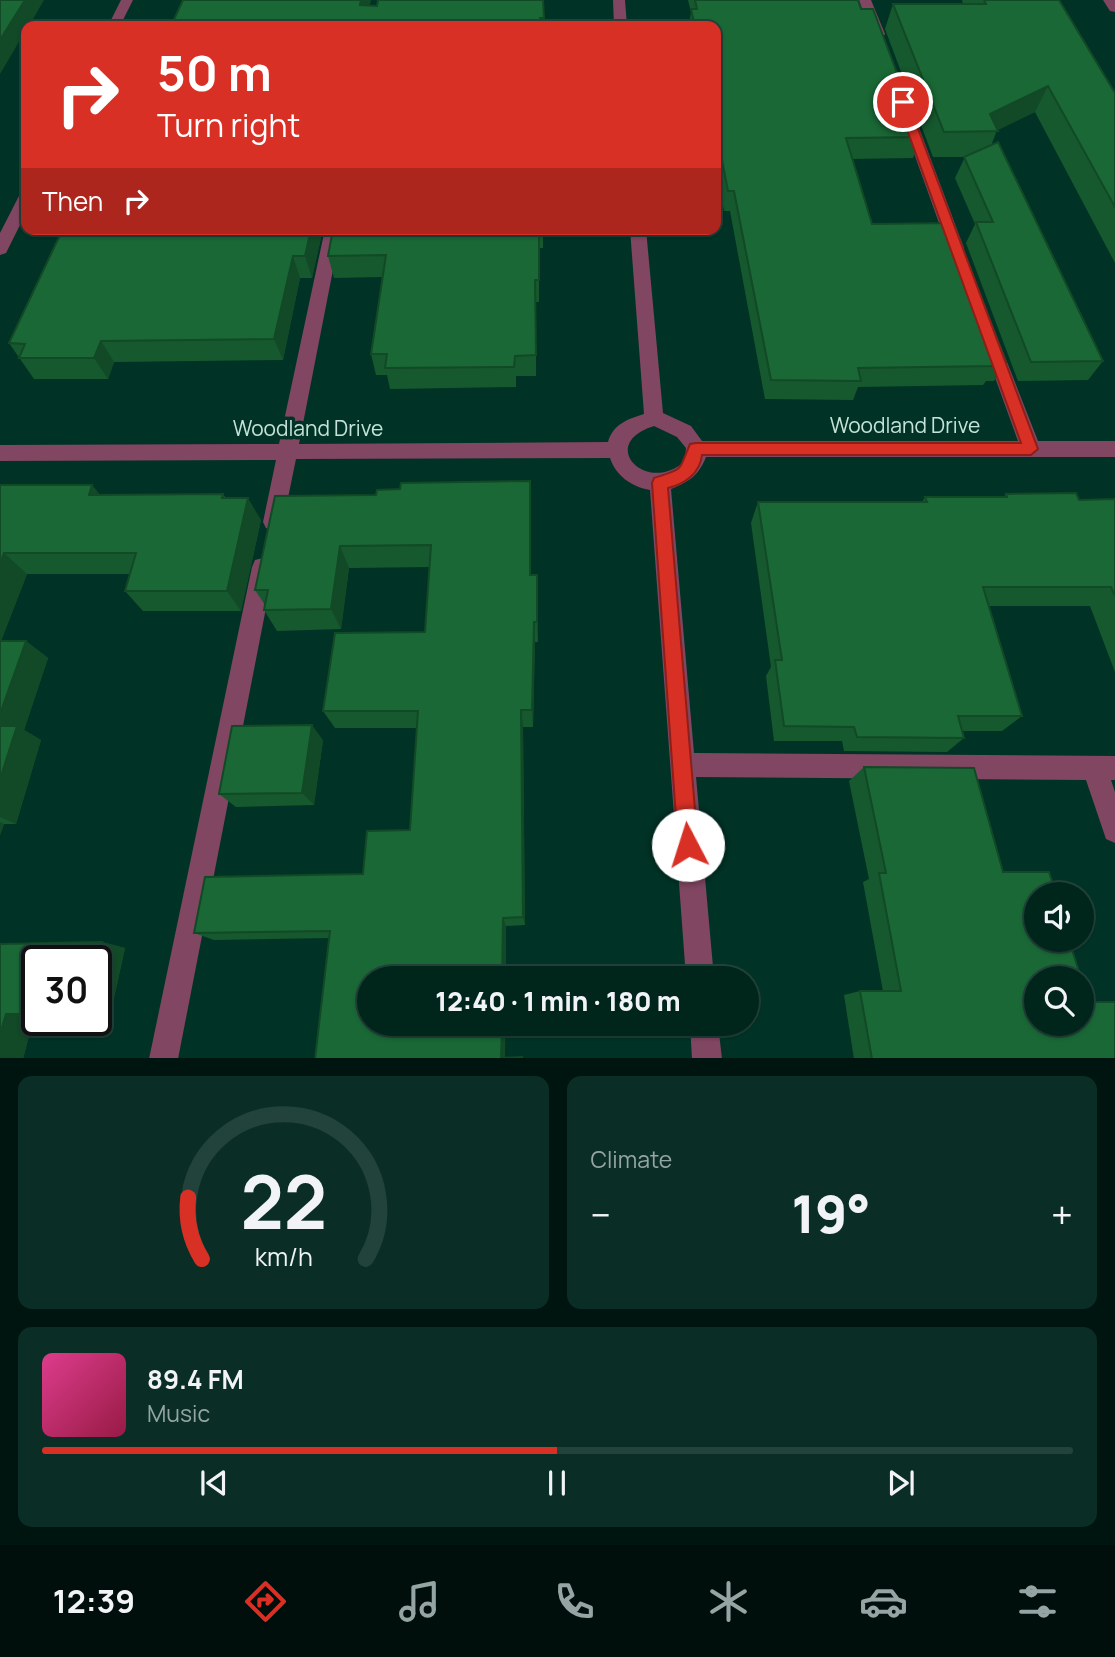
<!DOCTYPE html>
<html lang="en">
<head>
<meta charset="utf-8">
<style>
  :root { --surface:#00261c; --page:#0a2e25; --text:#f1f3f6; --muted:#95a5a3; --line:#22433b; --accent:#d93025 }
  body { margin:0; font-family:Manrope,sans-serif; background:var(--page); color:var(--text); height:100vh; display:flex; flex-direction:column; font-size:26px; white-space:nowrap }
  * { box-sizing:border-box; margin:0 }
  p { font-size:23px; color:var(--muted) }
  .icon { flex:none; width:38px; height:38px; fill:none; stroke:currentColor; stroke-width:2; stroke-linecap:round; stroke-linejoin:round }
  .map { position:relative; height:1058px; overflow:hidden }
  .sheet { display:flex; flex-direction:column; gap:18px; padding:18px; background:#00150f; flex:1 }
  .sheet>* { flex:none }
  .top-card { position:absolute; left:21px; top:21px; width:700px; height:214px; border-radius:14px; box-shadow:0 2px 5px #0004,0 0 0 2px var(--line); background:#d93025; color:#fff; overflow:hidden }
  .controls { position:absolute; left:1024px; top:882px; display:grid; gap:14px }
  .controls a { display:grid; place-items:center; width:70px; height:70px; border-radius:50%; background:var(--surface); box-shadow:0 2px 5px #0004,0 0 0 2px var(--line); font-size:35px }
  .speed { position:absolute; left:21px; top:945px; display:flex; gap:14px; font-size:35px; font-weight:700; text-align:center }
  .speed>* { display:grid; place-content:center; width:91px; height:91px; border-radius:50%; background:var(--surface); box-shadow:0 2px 5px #0004,0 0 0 2px var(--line); line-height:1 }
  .speed .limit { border:4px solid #111; border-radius:10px; background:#fff; color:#111 }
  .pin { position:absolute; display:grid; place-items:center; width:60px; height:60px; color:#fff; margin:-30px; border:4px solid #fff; border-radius:50%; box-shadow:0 2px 7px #0007 }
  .me { position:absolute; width:77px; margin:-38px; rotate:355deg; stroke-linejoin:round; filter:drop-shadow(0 0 5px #0008) }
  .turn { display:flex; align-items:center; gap:24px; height:147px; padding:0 21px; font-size:32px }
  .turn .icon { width:91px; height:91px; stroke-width:2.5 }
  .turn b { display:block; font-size:49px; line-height:60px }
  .then { display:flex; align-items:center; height:66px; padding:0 21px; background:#0003; gap:14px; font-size:26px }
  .big { font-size:52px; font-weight:800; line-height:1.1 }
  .sheet .tile { flex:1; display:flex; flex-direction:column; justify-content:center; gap:10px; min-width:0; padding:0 24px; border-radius:14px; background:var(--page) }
  .sheet .dial { align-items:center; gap:0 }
  .dial svg { height:182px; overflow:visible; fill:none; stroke:var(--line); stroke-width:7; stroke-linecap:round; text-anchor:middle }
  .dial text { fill:var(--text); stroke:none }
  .song { display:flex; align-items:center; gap:21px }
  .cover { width:84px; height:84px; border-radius:10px; background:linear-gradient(135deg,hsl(330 70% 55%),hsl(340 70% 35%)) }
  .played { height:7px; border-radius:4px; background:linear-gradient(90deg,var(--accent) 50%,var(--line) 50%) }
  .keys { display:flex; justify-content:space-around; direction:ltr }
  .heat { display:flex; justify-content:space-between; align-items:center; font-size:38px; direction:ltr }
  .sheet .tiles { flex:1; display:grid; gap:18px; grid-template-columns:1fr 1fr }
  .tile:last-child { grid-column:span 2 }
  .trip { position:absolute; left:357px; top:966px; width:402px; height:70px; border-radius:35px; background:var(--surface); box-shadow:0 2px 5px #0004,0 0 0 2px var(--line); font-weight:800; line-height:70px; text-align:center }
  .menu { display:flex; height:112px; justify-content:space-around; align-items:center; background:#000f0b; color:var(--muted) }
  .menu .icon { width:49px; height:49px }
  .menu .active { color:var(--accent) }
  .menu b { font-size:32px; color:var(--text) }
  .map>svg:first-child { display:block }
</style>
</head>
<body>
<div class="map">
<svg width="1115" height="1059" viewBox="0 0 1115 1059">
  <rect width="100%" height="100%" fill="#003326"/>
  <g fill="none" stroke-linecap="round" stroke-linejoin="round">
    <g fill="#814662" fill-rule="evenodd">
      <polygon points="121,0 133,0 120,26 108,26"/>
      <polygon points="613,0 625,0 627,26 614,26"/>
      <polygon points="859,0 871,0 885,34 883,37 878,38 871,34"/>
      <polygon points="1103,0 1115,0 1115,12 1110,11"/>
      <polygon points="908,113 915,117 964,248 962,252 956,254 948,248 901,117"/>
      <polygon points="26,193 26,213 6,253 0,255 0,233 20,194"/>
      <path d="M325,229h16l-42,215 309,-2c5,-18 20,-23 36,-28l-14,-185h16l17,184 28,13 11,15h316l-35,-97 3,-5h12l40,102h77v16h-409c-7,18 -17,25 -35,32l23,264 421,3v24h-4l4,12v51l-9,-4 -20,-59 -390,-3 18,201h-28l-36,-488c-18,-3 -34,-14 -40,-32l-314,1 -13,63 -3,6 -7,3 -7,-3 -3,-6 13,-62 -276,1v-16l279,-1zM654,426l23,11 9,11 -1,13c-38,35 -89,-17 -31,-35z"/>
      <polygon points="263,558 271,560 274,567 178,1059 149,1059 252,567 255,560"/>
      <polygon points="690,1024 718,1024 722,1059 692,1059"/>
    </g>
  </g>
  <g fill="#16592e">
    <polygon points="183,0 371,0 369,6 543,0 544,26 171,26"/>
    <polygon points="688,0 858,0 921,137 913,158 852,159 872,224 1006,362 994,381 986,381 983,385 858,387 853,400 765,399 730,211 724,211 716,168 716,26 689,26 691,12"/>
    <polygon points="962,0 1059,0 1115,93 1115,263 1035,112 997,130 991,146 1103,361 1088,380 1018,381 966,243 975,224 955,178 965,157 933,157 885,29 893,4 963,4"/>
    <polygon points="323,229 312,278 300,278 283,360 114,362 108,379 34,379 9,343 87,235"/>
    <polygon points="333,229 543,229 543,248 539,248 539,302 536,302 536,376 516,376 516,387 390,389 387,375 376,375 371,354 382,277 334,278 328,256"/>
    <polygon points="0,485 92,485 100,495 223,494 226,498 261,520 241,611 143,611 125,591 130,574 27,574 1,641 26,641 48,658 24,730 41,740 16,824 4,824 0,835"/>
    <polygon points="1006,494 1079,500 1115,499 1115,672 1090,606 989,606 1022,716 1002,731 962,731 964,738 947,752 844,751 842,741 774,741 766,676 771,667 751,523 758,502 922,502 925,497 1004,497"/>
    <polygon points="275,496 531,505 531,575 537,596 538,642 535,642 533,727 523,727 525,925 506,926 505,1058 522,1057 524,1059 315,1059 329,938 214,940 194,933 363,874 410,830 417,728 335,728 323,711 425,632 429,567 349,568 341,629 277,631 264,610 265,605 255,590"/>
    <polygon points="323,740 314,805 236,807 219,794"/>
    <polygon points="864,767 1003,872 1088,1002 1115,1059 854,1059 844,995 860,991 883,991 863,882 869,879 849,781"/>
    <polygon points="102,942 125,948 110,1016 96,1016 96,961 37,961 37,1017 34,1017 23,1059 0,1059 0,944"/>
  </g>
  <g fill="#124926">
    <polygon points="25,0 44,0 29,26 26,26 26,30 0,74 0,40"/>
    <polygon points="361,0 371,0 364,26 360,5"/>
    <polygon points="1048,86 1035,112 996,131 990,114"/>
    <polygon points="311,229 323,229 312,278 305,256"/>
    <polygon points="293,256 300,278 283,360 274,339"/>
    <polygon points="101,341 114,362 108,379 94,358"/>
    <polygon points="530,481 531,505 531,596 530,575"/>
    <polygon points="92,485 110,508 89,495"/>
    <polygon points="248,498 261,520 241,611 227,591"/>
    <polygon points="340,546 349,568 341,629 331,609"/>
    <polygon points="4,553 27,574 0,643 0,564"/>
    <polygon points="534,622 535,642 533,727 532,710"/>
    <polygon points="26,641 48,658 24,730 41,740 16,824 0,817 0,714"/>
    <polygon points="521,710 523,727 525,925 523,917"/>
    <polygon points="312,725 323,740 314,805 302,793"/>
    <polygon points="0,822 4,824 0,835"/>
    <polygon points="503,918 506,926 506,978 502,978"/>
    <polygon points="102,942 125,948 110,1016 96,1014 96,967"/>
    <polygon points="6,1014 34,1017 23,1059 0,1059 0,1034"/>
    <polygon points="502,1024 505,1024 505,1058 501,1058"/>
  </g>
  <g fill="#1a6836" stroke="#124926" stroke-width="2">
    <polygon points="0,0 25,0 0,40"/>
    <polygon points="183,0 361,0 360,5 377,6 378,0 543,0 544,18 540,18 540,26 171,26"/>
    <polygon points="695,0 858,0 861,9 873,9 921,137 846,138 872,224 953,223 1006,362 994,362 995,366 858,368 861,381 771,380 734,191 728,191 716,130 716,26 695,26 691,9 697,9"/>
    <polygon points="984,0 1059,0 1115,93 1115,207 1048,86 990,114 998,131 944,132 893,4 986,4"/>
    <polygon points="998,142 1103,361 1031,362 976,222 993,222 964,157"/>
    <polygon points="89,229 311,229 305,256 293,256 274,339 101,341 94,358 19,358 25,344 9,343 60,235 87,235"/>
    <polygon points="333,229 539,229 539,280 535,280 536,355 515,356 514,367 385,368 387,354 371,354 386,255 328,256"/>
    <polygon points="530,481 530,575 537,575 537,622 534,622 532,710 521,710 523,917 503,918 502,978 369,978 369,1024 502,1024 501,1058 522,1057 522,1059 315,1059 330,931 194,933 205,877 363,874 367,831 410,830 418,711 323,711 335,633 425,632 431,545 340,546 331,609 264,610 268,590 255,590 275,496 376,495 377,490 400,489 401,483"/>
    <polygon points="0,485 92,485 89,495 223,494 222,498 248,498 227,591 125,591 136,553 4,553 0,564"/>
    <polygon points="1076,493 1079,500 1115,499 1115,596 1111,587 983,587 1022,716 958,716 964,738 857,737 854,727 784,726 775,660 782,660 758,502 927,502 925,497 1007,497 1006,494"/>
    <polygon points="0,641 26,641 0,714"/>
    <polygon points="312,725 302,793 219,794 232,726"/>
    <polygon points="0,726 17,726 0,779"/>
    <polygon points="864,767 974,768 1003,872 1049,872 1056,894 1036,894 1036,940 1069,940 1081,978 1036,978 1036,1024 1082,1024 1082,982 1088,1002 1115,1002 1115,1059 872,1059 860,991 901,991 879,873 886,873"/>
    <polygon points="102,942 96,967 96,961 37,961 37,1014 6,1014 0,1034 0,944"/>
  </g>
  <path fill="#d93025" stroke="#8d1f18" stroke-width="2" d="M903,99l5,3 130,347 -7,6h-329c-2,18 -17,29 -34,33l30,357 -3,7 -7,3 -7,-3 -3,-7 -26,-362 2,-5c31,-10 24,-6 36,-34l6,-1h325l-124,-341z"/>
  <g text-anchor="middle" stroke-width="7" stroke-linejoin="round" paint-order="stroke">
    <g font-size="21" fill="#c5e3d8" stroke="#003326">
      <text x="905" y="433">Woodland Drive</text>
      <text x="308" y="436">Woodland Drive</text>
    </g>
  </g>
</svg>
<div class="controls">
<a><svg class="icon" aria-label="sound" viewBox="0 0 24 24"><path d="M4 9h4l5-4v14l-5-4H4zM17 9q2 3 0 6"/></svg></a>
<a><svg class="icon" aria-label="search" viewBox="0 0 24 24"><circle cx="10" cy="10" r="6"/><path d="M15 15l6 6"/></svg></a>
</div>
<div class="speed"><div class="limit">30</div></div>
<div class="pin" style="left:903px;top:102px;background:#d93025"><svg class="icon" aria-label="arrive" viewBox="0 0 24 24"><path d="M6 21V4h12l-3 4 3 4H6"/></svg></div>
<svg class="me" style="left:688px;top:845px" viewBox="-20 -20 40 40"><circle r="19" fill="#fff"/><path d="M0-13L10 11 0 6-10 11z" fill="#d93025"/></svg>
<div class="trip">12:40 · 1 min · 180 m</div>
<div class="top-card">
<div class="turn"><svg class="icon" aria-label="right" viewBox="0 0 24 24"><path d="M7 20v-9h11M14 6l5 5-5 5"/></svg><div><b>50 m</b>Turn right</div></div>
<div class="then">Then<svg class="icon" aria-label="right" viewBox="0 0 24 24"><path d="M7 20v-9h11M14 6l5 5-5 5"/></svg></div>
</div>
</div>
<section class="sheet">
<div class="tiles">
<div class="tile dial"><svg viewBox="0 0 100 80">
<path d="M14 69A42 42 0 1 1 86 69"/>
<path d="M14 69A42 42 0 0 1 8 42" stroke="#d93025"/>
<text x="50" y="56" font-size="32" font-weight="700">22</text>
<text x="50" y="72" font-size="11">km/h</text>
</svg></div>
<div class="tile"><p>Climate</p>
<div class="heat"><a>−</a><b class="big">19°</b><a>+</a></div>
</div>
<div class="tile">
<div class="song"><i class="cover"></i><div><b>89.4 FM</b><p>Music</p></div></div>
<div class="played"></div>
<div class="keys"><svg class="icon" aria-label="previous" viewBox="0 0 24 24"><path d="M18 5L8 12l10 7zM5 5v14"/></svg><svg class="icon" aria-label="pause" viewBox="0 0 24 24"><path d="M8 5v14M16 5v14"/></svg><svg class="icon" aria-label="next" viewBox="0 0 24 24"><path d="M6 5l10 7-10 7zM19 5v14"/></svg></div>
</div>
</div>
</section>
<nav class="menu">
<b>12:39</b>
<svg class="icon active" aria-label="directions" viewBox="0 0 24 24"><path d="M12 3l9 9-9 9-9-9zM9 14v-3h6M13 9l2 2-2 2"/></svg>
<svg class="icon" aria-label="music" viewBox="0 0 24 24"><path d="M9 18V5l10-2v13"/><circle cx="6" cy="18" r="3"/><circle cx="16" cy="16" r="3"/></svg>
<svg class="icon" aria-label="phone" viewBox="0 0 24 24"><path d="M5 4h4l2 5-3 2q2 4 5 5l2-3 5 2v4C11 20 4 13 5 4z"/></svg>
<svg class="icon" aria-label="climate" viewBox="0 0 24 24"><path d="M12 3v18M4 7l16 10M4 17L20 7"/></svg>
<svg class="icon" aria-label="car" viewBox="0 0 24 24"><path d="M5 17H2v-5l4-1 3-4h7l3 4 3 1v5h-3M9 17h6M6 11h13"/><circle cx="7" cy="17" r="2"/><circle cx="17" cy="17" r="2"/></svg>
<svg class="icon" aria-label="filters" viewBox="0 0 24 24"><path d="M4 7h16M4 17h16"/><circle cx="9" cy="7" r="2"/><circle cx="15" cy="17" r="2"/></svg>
</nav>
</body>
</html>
